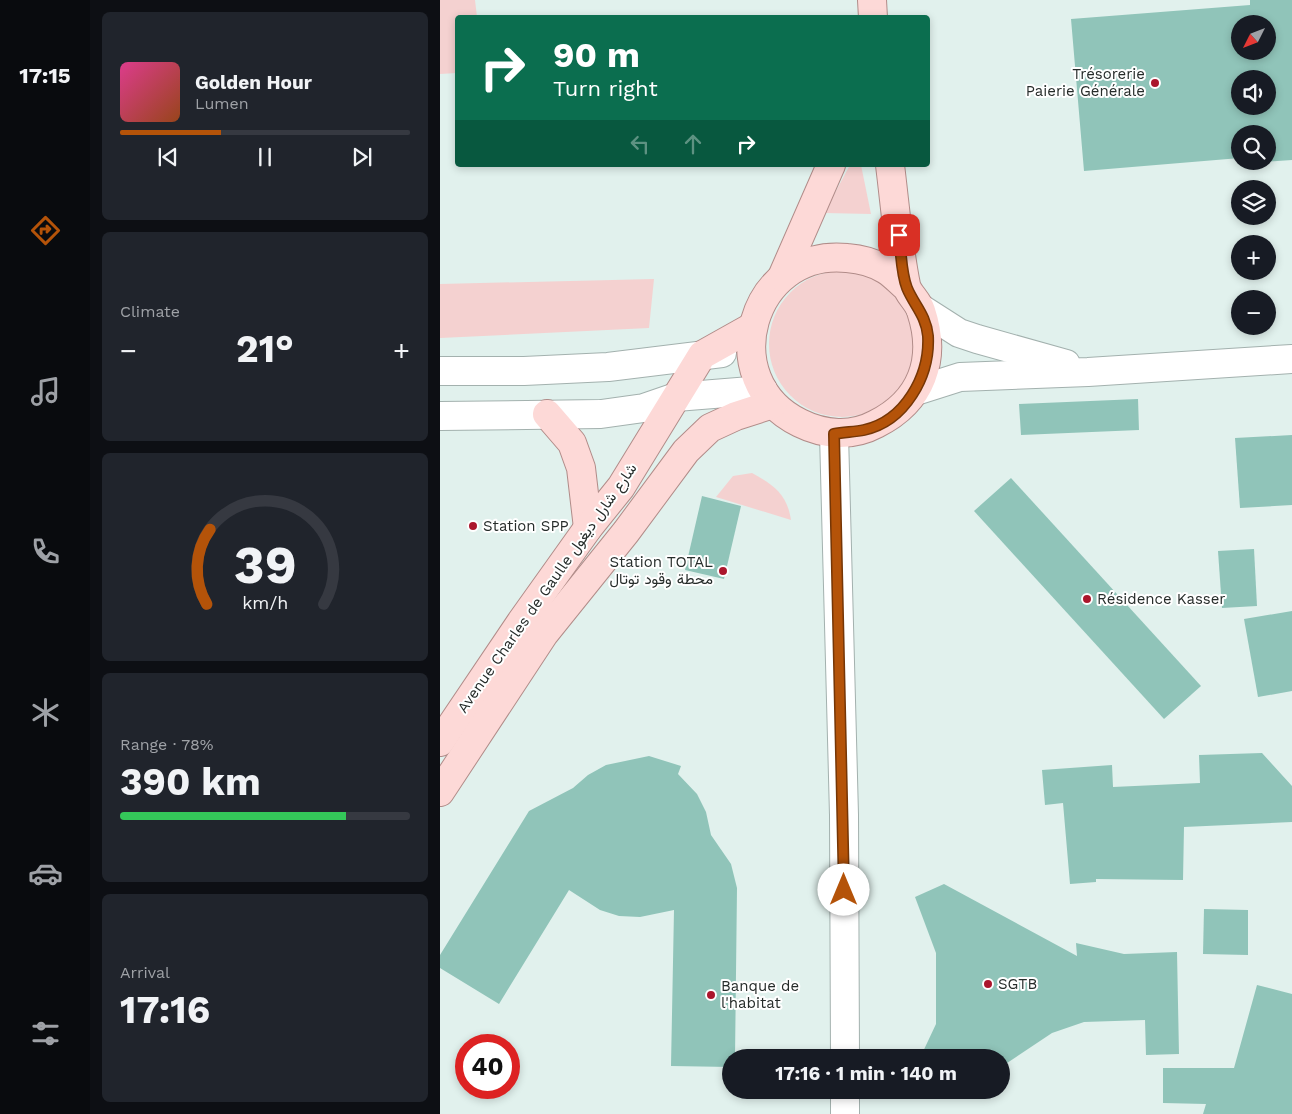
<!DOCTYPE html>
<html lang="en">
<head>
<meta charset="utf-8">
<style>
  :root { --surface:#171b24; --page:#20242c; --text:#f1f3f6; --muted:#9ea1a6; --line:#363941; --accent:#b45309 }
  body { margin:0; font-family:"Work Sans",Vazirmatn,sans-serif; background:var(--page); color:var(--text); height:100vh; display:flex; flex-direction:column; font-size:19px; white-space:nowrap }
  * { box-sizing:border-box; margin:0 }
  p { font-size:16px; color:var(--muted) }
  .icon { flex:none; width:28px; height:28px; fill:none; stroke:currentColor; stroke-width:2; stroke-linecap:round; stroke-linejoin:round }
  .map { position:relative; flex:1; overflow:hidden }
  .panel { display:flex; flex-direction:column; gap:12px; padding:12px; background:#0d0f14; width:350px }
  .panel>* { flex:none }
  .hud { position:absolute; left:15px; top:15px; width:475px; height:152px; border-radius:5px; box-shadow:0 2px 8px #0003; background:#0b6e4f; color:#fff; overflow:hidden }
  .needle { width:32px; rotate:228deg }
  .tools { position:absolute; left:791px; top:15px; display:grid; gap:10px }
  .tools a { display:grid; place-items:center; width:45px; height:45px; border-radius:50%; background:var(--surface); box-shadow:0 2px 8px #0003; font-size:25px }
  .speed { position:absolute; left:15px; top:1034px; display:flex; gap:10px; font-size:25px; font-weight:700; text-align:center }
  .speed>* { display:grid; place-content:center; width:65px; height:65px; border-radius:50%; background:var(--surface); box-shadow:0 2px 8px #0003; line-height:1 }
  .speed .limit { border:8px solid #d22; background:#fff; color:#111 }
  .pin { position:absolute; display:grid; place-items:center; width:42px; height:42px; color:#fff; margin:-21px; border-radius:10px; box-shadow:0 2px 8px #0006 }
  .me { position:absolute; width:55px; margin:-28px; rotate:0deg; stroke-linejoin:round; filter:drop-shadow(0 0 4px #0008) }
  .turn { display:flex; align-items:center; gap:18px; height:105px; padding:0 15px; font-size:22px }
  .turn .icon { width:65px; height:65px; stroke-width:2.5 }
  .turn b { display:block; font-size:35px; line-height:42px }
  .lanes { display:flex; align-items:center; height:48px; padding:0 15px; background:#0003; justify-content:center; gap:25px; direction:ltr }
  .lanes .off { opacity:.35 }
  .big { font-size:38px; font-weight:700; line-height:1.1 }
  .panel .card { flex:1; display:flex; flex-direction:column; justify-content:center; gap:8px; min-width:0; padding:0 18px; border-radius:8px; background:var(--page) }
  .panel .dial { align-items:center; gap:0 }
  .dial svg { height:130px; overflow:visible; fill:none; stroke:var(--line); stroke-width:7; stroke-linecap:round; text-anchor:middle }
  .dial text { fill:var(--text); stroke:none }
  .song { display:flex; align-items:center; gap:15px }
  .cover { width:60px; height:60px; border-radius:8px; background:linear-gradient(135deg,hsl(330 70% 55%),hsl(20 70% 35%)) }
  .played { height:5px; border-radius:2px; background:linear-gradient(90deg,var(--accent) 35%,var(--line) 35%) }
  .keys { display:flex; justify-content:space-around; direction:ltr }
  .heat { display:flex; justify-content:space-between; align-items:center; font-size:28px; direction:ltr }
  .charge { height:8px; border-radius:4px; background:linear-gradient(90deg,#34c759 78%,var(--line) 0) }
  .trip { position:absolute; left:282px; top:1049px; width:288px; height:50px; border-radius:25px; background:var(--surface); box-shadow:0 2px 8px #0003; font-weight:700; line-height:50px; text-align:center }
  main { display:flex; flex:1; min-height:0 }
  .menu { display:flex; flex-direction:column; width:90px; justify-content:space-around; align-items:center; background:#090b0e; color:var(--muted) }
  .menu .icon { width:35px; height:35px }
  .menu .active { color:var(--accent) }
  .menu b { font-size:22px; color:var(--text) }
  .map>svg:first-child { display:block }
</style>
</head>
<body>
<main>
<nav class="menu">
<b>17:15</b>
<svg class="icon active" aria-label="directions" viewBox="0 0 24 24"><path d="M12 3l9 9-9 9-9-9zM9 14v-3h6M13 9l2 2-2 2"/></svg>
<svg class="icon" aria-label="music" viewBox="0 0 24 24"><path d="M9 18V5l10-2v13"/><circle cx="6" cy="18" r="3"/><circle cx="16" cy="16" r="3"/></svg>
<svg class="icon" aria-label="phone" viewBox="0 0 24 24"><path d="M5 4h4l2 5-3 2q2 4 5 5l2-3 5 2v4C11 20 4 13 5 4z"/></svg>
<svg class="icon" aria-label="climate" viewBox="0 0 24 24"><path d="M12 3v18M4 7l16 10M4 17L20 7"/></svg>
<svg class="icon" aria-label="car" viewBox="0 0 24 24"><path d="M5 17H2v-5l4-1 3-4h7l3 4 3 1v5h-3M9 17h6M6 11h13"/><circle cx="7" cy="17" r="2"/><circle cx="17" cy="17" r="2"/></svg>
<svg class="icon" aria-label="filters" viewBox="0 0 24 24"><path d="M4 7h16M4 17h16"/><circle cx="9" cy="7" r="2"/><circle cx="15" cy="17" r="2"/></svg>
</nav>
<section class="panel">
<div class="card">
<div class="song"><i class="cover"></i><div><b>Golden Hour</b><p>Lumen</p></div></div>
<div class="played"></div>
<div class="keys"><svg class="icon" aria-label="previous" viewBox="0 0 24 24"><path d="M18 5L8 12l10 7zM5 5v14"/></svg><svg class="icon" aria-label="pause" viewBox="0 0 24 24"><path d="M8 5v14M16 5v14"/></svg><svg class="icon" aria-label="next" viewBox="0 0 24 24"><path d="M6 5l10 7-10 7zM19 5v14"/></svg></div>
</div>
<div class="card"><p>Climate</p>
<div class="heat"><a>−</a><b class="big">21°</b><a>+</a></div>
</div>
<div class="card dial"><svg viewBox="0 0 100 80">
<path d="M14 69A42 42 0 1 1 86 69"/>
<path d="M14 69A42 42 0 0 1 16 23" stroke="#b45309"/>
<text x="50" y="56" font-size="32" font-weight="700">39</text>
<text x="50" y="72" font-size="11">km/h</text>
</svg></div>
<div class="card"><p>Range · 78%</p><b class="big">390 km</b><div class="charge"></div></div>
<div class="card"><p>Arrival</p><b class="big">17:16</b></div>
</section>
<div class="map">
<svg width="852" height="1114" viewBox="0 0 852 1114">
  <rect width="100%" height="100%" fill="#e1f1ed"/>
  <g fill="#f4d1d0">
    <polygon points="0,0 35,0 37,17 18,18 17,73 0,74"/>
    <polygon points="410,165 421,165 431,214 384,213"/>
    <circle cx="402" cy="344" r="73"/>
    <polygon points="214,279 209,328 0,338 0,284"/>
    <path d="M312,473c22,12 35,21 39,47l-75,-23 17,-21z"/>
  </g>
  <g fill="#90c4b9" fill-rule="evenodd">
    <path d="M810,0h42v160l-30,2 6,-1v-27h-28v24l-156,13 -13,-152 179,-14zM800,24h28v27h-28zM800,79h28v27h-28z"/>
    <polygon points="698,399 699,430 581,435 579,404"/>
    <polygon points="852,435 852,505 800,508 795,438"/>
    <polygon points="571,478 761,686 724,719 534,511"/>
    <polygon points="262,496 301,506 284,579 245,570"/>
    <polygon points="814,549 817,606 782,608 778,551"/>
    <polygon points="852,611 852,691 818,697 804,619"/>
    <polygon points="822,753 852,786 852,822 744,827 743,880 656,879 656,882 630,884 623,803 605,805 602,770 672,765 673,787 760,783 759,755"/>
    <polygon points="209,756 241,766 238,774 257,794 266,812 271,835 291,864 297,888 295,1058 291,1058 291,1067 231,1066 234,910 200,917 179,916 160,910 129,890 59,1004 0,968 0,955 89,811 133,788 148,775 166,765"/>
    <polygon points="504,884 637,956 636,943 684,954 737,952 739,1054 706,1055 705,1020 644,1022 612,1033 561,1067 561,1058 480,1058 496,1024 496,953 475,897"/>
    <polygon points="764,909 808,910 808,955 763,954"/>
    <polygon points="817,985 852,994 852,1114 763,1114 766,1104 723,1103 723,1068 794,1068"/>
  </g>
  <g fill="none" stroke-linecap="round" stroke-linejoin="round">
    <g stroke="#a3b1ae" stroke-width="30">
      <g id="tertiary">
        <polyline points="394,434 404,815 405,1058"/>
        <polyline points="405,1090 405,1114"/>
      </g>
    </g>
    <g stroke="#a3b1ae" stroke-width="30">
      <g id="secondary">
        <polyline points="480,308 519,333 537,339 626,364"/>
        <polyline points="0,371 84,371 168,367 282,353"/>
        <polyline points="476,391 520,377 648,372 852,359"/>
        <polyline points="0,416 161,414 204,408 236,397 323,390"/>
      </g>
    </g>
    <g stroke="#b18c89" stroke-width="30">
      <g id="primary">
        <polyline points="432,0 433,18"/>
        <path d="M450,165c5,40 8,80 16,120 2,9 12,16 15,26 16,48 1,90 -45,113 -24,13 -52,11 -76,-1 -87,-42 -49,-175 47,-165 13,1 28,5 39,12 8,5 14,12 20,17"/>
        <polyline points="342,277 391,165"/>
        <polyline points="107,414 132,443 141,468 148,528"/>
        <polyline points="0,742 81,622 148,528 181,487 262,355 312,327"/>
        <polyline points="0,792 104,634 186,532 246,451 270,428 296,416 333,404"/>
      </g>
    </g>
    <use href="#tertiary" stroke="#fff" stroke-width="28"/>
    <use href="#secondary" stroke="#fff" stroke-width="28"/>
    <use href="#primary" stroke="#fdd9d7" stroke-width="28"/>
  </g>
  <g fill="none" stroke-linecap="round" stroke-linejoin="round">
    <g stroke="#753606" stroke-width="12">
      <path id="route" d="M404,890l-10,-456c10,-2 21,-2 30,-4 41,-9 66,-54 64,-94 -2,-21 -14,-31 -21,-48 -6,-15 -6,-37 -8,-53"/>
    </g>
    <use href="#route" stroke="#b45309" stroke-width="9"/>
  </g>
  <g fill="#ab162c" stroke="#fff" stroke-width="2">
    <circle cx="715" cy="83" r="5"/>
    <circle cx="33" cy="526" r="5"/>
    <circle cx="283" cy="571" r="5"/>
    <circle cx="647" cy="599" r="5"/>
    <circle cx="548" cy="984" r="5"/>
    <circle cx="271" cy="995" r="5"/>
  </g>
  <g text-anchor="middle" stroke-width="4" stroke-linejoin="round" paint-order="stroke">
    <g font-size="15" fill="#262c2a" stroke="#fff" text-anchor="start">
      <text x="705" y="79" text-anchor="end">Trésorerie<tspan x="705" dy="17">Paierie Générale</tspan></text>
      <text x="43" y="531">Station SPP</text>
      <text x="273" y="567" text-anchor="end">Station TOTAL<tspan x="273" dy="17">محطة وقود توتال</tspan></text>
      <text x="657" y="604">Résidence Kasser</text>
      <text x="558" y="989">SGTB</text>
      <text x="281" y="991">Banque de<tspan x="281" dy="17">l'habitat</tspan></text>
    </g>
    <g font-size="15" fill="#262c2a" stroke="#fff">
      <text transform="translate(107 588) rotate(-55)" y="5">Avenue Charles de Gaulle شارع شارل ديغول</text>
    </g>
  </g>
</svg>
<div class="tools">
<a><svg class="needle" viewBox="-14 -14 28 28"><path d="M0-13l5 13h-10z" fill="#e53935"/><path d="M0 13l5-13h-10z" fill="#9ea1a6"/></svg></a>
<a><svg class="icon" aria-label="sound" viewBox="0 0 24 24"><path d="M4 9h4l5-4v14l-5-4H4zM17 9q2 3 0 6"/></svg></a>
<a><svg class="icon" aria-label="search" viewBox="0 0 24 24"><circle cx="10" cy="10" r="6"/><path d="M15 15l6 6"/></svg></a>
<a><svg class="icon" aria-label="layers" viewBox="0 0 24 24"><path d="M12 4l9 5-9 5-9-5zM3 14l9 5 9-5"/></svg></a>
<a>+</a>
<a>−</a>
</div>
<div class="speed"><div class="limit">40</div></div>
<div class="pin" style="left:459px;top:235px;background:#d93025"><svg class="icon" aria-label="arrive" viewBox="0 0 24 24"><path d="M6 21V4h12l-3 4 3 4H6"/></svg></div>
<svg class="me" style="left:404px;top:890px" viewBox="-20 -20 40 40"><circle r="19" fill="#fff"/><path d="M0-13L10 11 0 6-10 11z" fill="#b45309"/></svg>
<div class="trip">17:16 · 1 min · 140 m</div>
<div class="hud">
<div class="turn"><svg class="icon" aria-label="right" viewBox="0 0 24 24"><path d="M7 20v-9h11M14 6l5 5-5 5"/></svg><div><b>90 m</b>Turn right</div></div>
<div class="lanes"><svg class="icon off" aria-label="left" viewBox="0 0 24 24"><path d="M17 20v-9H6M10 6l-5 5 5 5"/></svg><svg class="icon off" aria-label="ahead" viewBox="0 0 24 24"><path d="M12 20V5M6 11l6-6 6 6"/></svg><svg class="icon" aria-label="right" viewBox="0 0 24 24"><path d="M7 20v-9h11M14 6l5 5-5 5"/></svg></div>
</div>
</div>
</main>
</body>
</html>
